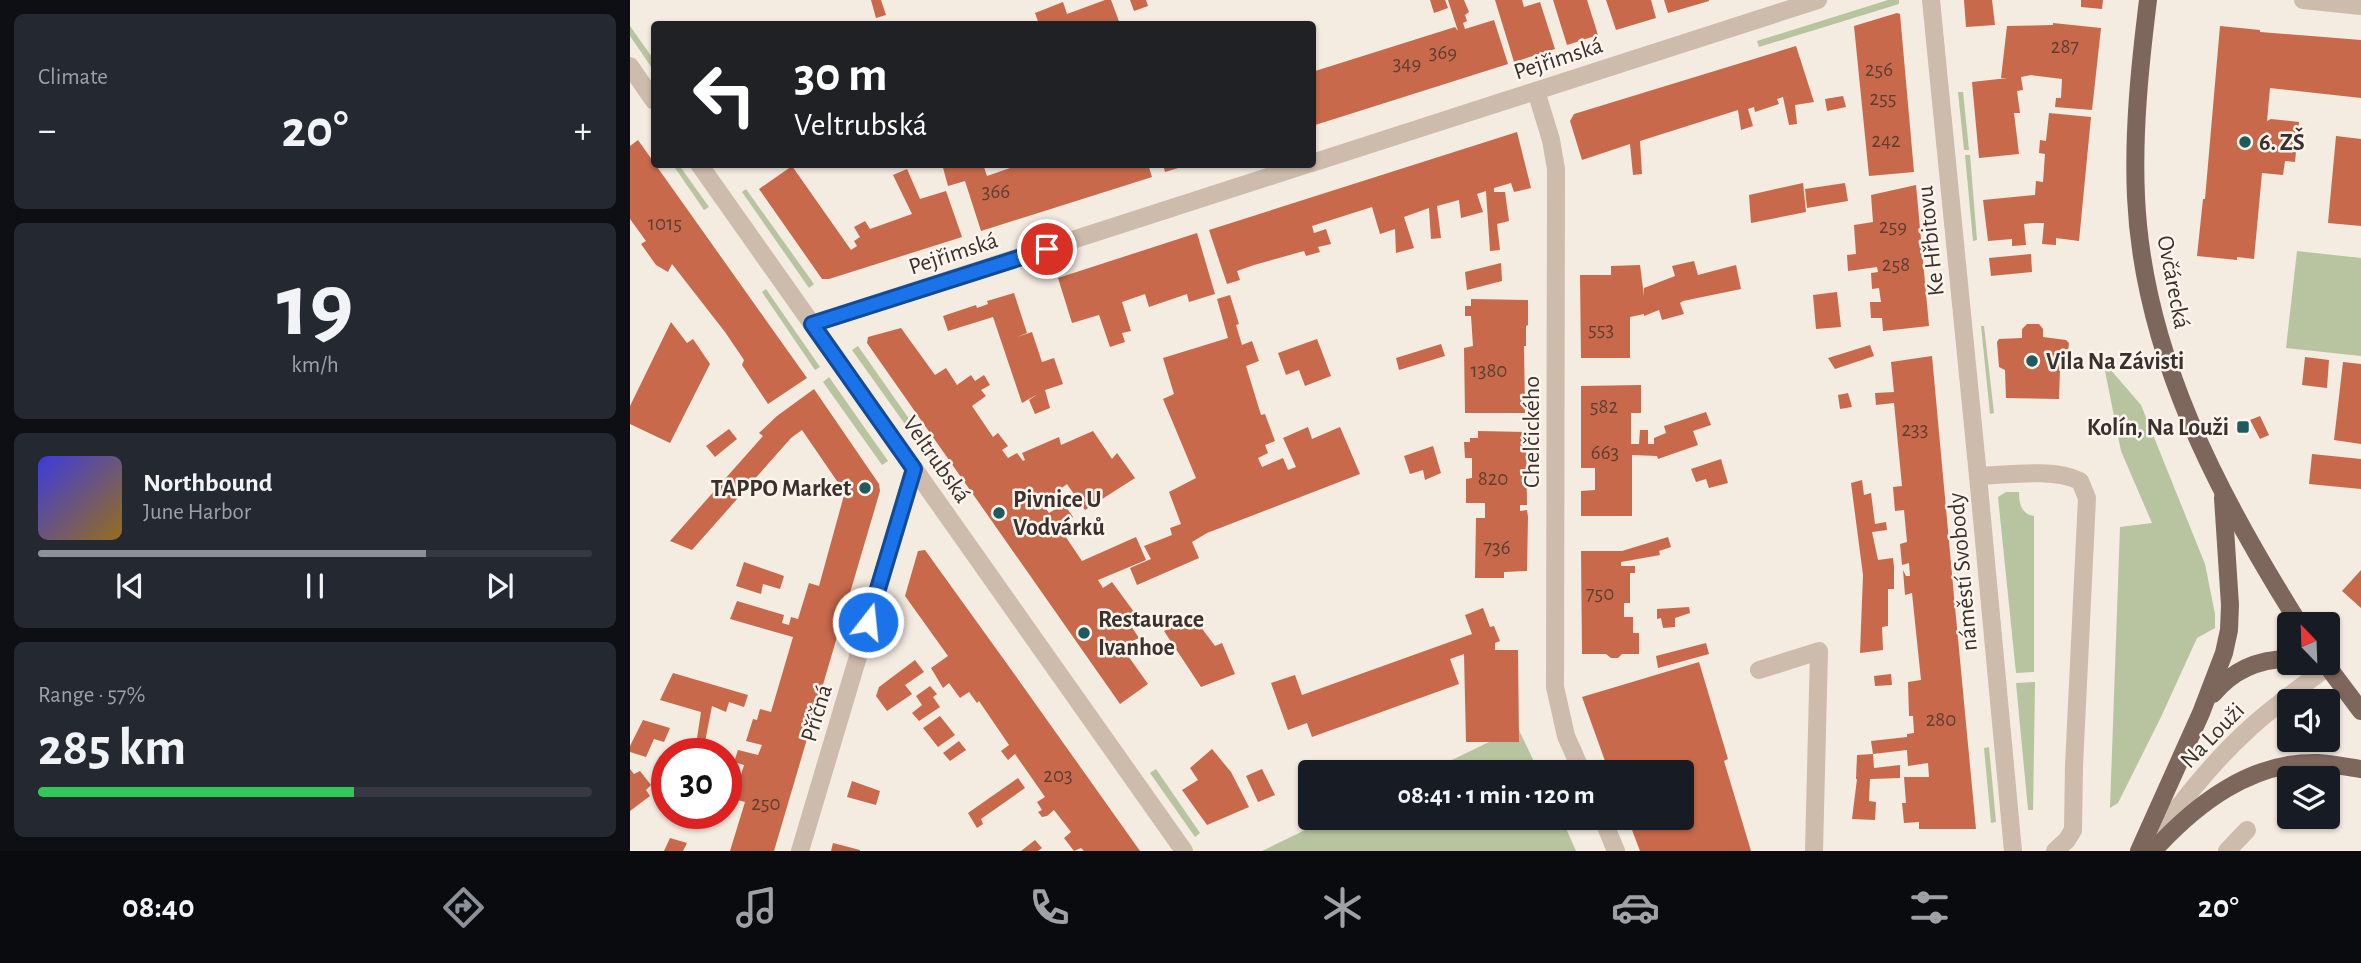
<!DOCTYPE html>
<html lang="en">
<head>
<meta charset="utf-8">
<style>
  :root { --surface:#171b24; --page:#242831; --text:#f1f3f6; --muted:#9ea1a6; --line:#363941; --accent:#8c9099 }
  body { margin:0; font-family:"Alegreya Sans",sans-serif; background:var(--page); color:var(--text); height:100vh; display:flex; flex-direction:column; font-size:26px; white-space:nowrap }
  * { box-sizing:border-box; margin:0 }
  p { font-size:23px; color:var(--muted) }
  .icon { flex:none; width:38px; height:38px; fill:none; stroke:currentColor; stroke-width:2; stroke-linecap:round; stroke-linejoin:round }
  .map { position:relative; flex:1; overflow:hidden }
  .panel { display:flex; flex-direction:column; gap:14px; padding:14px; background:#0d0f14; width:630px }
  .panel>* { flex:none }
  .guide { position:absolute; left:21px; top:21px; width:665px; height:147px; border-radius:7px; box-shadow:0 2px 5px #0004; background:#202124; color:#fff; overflow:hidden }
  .needle { width:46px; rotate:337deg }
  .controls { position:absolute; left:1647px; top:612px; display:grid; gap:14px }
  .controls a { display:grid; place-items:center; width:63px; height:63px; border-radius:7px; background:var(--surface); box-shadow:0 2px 5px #0004; font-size:35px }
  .speed { position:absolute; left:21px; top:738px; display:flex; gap:14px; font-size:35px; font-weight:700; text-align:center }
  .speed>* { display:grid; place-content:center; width:91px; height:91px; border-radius:50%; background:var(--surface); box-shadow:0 2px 5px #0004; line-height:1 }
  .speed .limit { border:10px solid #d22; background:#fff; color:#111 }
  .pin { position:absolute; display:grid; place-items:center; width:60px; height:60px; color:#fff; margin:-30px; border:4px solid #fff; border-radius:50%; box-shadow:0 2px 7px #0007 }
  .me { position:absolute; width:77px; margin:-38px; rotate:16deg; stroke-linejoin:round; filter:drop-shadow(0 0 5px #0008) }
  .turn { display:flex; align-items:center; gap:24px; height:147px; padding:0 28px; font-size:32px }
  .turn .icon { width:91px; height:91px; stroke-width:2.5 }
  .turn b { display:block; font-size:49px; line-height:60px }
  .big { font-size:52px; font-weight:700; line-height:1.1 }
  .panel .tile { flex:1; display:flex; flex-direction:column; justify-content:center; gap:10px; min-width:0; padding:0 24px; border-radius:10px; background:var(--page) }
  .panel .dial { align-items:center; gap:0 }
  .dial b { font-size:91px; line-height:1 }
  .song { display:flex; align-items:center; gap:21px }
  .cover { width:84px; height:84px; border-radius:10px; background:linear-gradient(135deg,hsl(240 70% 55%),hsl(40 70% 35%)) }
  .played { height:7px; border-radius:4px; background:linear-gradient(90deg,var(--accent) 70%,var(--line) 70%) }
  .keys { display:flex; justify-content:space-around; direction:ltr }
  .heat { display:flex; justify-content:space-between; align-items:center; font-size:38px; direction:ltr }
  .charge { height:10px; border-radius:5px; background:linear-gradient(90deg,#34c759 57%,var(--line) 0) }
  .trip { position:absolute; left:668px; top:760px; width:396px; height:70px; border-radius:7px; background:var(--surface); box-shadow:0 2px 5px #0004; font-weight:700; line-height:70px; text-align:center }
  .dock { display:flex; height:112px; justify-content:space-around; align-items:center; background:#090b0e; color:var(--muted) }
  .dock .icon { width:49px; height:49px }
  .dock .current { color:var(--accent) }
  .dock b { font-size:32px; color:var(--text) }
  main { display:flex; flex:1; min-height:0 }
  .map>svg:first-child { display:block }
</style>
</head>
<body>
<main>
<section class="panel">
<div class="tile"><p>Climate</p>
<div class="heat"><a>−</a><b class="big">20°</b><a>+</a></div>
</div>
<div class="tile dial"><b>19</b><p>km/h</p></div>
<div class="tile">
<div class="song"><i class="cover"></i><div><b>Northbound</b><p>June Harbor</p></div></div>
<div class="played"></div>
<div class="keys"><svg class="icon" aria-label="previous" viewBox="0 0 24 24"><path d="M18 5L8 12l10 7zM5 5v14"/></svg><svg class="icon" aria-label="pause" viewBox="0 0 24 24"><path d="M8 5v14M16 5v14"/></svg><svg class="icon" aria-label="next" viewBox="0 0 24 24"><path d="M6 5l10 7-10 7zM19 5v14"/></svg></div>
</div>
<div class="tile"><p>Range · 57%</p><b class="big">285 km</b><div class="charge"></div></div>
</section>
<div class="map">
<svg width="1731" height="851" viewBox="0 0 1731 851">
  <rect width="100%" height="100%" fill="#f4ebe1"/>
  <g fill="#b8c4a0">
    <polygon points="1258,0 1269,0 1269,4 1129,47 1127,41"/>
    <polygon points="0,26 24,60 24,71 0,36"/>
    <polygon points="1328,92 1333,92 1339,150 1334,150"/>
    <polygon points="1335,155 1340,155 1347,240 1343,241"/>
    <polygon points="43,165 49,165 79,207 74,210"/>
    <polygon points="116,189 184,284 179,288 112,192"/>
    <polygon points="1667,251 1731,258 1731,356 1656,348"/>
    <polygon points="136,289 190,367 185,370 132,292"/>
    <polygon points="1351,326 1354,326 1364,413 1360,414"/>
    <polygon points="228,346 282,423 277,427 222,350"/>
    <polygon points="1473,361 1511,405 1575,564 1585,614 1585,628 1567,638 1531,717 1488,803 1480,808 1490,527 1522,523 1491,451"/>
    <polygon points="199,377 258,461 252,465 193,382"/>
    <polygon points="286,428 322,479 316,482 280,431"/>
    <path d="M1376,492h13c0,11 2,22 15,24v156l-18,1 -18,-176z"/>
    <polygon points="1405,682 1403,810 1398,810 1386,683"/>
    <polygon points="888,728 909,772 797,772"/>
    <polygon points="1359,747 1366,822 1361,823 1354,748"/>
    <polygon points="526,769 570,833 565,837 520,773"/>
    <polygon points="702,817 931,817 946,851 632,851"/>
  </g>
  <g fill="#c8694b">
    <polygon points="241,0 251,0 256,15 246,18"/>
    <polygon points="475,0 481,0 490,24 409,24 405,13 433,2 437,14"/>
    <polygon points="500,0 516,0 518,6 504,11"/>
    <polygon points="800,0 815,0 818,8 804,13"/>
    <polygon points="818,0 834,0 839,12 835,15 837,21 833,23 835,29 864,20 878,64 682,126 682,72 825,27 828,31"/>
    <polygon points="865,0 892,0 894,7 910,2 925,49 884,62"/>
    <polygon points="923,0 957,0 968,35 937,45"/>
    <polygon points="976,0 1021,0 1026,18 986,30"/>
    <polygon points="1034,0 1079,0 1079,1 1038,13"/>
    <polygon points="1334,0 1362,0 1365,25 1336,27"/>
    <polygon points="1451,0 1473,0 1472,9 1451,7"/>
    <polygon points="1267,13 1270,14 1284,172 1239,176 1224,26"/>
    <polygon points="1423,23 1471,28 1462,110 1425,107 1426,98 1431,98 1432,79 1401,75 1391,77 1393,90 1387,91 1390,113 1384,113 1389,154 1349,158 1342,82 1378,78 1371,78 1377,26 1423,25"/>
    <polygon points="1590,26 1630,30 1630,32 1731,40 1731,98 1640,88 1637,121 1641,119 1669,122 1665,162 1655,161 1653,175 1632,173 1624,259 1607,257 1607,260 1567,256 1573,199 1575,199"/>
    <polygon points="1166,46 1184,102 1165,105 1167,124 1159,125 1153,97 1147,99 1149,104 1125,112 1124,107 1118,109 1123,126 1111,130 1108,110 1010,141 1012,174 1003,175 1000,144 952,160 940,121 944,114"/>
    <polygon points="1213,96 1216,107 1197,111 1195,99"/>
    <polygon points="1419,113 1461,117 1449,241 1426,238 1426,245 1412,244 1414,223 1404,223 1394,224 1396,245 1382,246 1382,239 1358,241 1353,200 1405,195 1406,181 1413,182 1415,154 1409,153 1410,140 1416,141"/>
    <polygon points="887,132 901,188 884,192 881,183 864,188 864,192 875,192 879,221 867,224 870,250 860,251 856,191 847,194 853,212 831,218 829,200 807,206 811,238 801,239 799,208 774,217 784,248 766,253 765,229 750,234 742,207 682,226 684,233 696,229 701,244 688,247 690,252 676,256 674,251 624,265 607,271 610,280 597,284 579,230"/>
    <polygon points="1706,136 1731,139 1731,226 1698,223"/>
    <polygon points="8,140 177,378 138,404 112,365 114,360 95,332 42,264 38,272 26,265 11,244 16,241 0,219 0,146"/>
    <polygon points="312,164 353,164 357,176 392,164 518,164 522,177 351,231 335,181 318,186"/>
    <polygon points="533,164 558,164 558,165 535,172"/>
    <polygon points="162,166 221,250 227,246 224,241 230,237 224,227 235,221 240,229 282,214 263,175 277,169 290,199 316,191 332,237 199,279 192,279 129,189"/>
    <polygon points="1173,183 1176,212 1121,223 1119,195"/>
    <polygon points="1215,183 1218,201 1177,208 1175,189"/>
    <polygon points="1286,185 1299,326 1253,331 1252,318 1241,318 1240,302 1251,302 1249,288 1242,289 1241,273 1248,272 1247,267 1218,271 1217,255 1226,254 1224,225 1243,222 1241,195"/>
    <polygon points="567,233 585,294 559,302 557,294 519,307 515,294 492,302 501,331 492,333 495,342 480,347 469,315 442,323 428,278"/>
    <polygon points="1401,254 1402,272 1361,276 1359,258"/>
    <polygon points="1064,261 1068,275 1106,265 1111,289 1053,301 1050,303 1054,314 1032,320 1029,310 1014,316 1014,314 1000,317 1000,358 951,358 950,275 981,275 981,266 1010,265 1014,296 1014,288 1045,276 1042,266"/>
    <polygon points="871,263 872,281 837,290 835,272"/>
    <polygon points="1207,292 1211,327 1186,329 1183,295"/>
    <polygon points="384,293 397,333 387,337 402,332 412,362 424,358 433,384 415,390 420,408 405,414 399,400 408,394 392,403 363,317 318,331 313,316 346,305 347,308 358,304 357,301"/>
    <polygon points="600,295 609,324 606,325 612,345 622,341 629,361 616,366 631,415 635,414 645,441 635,445 638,453 628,458 632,467 653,458 658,470 666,467 653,438 678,427 682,439 710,427 730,474 577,533 562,542 569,558 507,585 500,568 521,559 514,546 542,535 540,528 551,524 539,492 566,478 533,399 544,394 533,358 598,338 587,299"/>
    <polygon points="841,299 898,300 898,325 896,326 896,346 894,346 895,413 835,413 834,348 843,346 841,316 835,316 835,306 841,306"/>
    <polygon points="41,322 57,343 63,339 80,364 40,443 0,424 0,406"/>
    <polygon points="1397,324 1409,324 1413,329 1413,337 1436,340 1439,343 1436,368 1430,370 1429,399 1376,398 1375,370 1369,367 1367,342 1369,339 1392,338 1392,329"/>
    <polygon points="271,328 305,375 316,368 327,385 341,375 345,381 354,375 360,385 351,390 356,396 342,406 363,437 368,433 378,446 372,450 378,458 387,453 393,461 395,460 392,453 429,437 431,445 463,431 482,459 487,453 505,478 455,510 437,484 412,503 419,513 434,504 443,517 429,527 452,561 506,537 516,560 468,580 473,588 482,582 507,616 499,623 509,638 491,646 518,684 490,704 237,343 238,337"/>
    <polygon points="687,339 701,376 675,386 669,370 656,375 648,353"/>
    <polygon points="811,344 815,356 769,370 766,358"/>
    <polygon points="1240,345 1244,356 1205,369 1198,358"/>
    <polygon points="1302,356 1325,607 1346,829 1289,829 1289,822 1274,823 1272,803 1276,803 1274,777 1299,777 1298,763 1278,766 1277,750 1243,754 1241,741 1277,737 1277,734 1284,733 1283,716 1279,716 1278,682 1291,680 1282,593 1275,595 1273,570 1276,576 1280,576 1279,563 1272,565 1270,544 1277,542 1274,510 1265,511 1263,487 1272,486 1264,403 1246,405 1245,393 1264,392 1261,362"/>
    <polygon points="1675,357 1699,360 1697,388 1672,385"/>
    <polygon points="1713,362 1731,364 1731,444 1704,440"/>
    <polygon points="1011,385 1011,413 1001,413 1001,444 1009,444 1010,430 1018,430 1018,444 1024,444 1024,438 1036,433 1034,426 1076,412 1081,425 1063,431 1068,445 1028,459 1027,456 1002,455 1002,516 951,516 951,491 965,490 965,468 951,468 951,386"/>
    <polygon points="184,389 249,484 250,491 144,851 100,851 115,802 96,797 96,780 102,782 104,776 110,778 114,765 104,762 108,750 128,755 132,745 116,741 123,719 127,720 130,709 141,712 163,637 100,619 107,601 154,615 152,623 159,625 161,617 168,619 179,583 189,586 216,488 212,482 209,484 172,430 161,438 62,550 40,541 133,436 129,433 147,416"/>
    <polygon points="1218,393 1222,407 1210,409 1208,395"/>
    <polygon points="1630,416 1639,435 1630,439 1620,420"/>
    <polygon points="99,429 107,439 85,457 76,446"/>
    <polygon points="848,431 896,432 897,505 890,505 890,511 897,510 898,517 897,571 874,572 874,578 845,578 846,518 855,518 855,503 836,503 836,479 842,478 842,458 835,458 834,442 840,442 840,438 848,438"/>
    <polygon points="803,446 811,473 795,480 793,470 780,474 774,456"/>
    <polygon points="1682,454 1731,459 1731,489 1679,484"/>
    <polygon points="1091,459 1098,483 1079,488 1076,479 1066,482 1061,469"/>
    <polygon points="1232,480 1234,495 1241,493 1245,524 1256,522 1257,530 1242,532 1248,560 1263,558 1264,567 1264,589 1258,589 1258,626 1252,627 1253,650 1230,653 1233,575 1221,483"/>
    <polygon points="1038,537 1041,547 1029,551 1030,555 991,562 991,566 1005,566 1005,573 1000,573 1000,603 994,603 994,617 1003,617 1003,633 1009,633 1009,654 992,654 988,658 981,658 976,654 952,654 951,551 992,551"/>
    <polygon points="295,550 385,675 510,851 454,851 451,848 444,851 434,838 441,832 424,810 417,816 412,817 408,812 412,810 407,802 415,797 385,754 378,760 371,751 379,745 349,701 347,703 339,692 330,698 319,683 313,688 301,668 318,656 275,596 288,551"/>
    <polygon points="114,562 154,576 150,589 133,584 131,594 106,586"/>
    <polygon points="1731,570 1731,608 1712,591"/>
    <polygon points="1059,607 1060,613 1045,618 1045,627 1033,628 1031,618 1027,619 1027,609"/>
    <polygon points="853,608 860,627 864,626 870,641 865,643 865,650 888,650 889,742 836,742 834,654 820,659 829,684 682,737 677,723 658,730 641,683 665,675 672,695 842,634 835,615"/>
    <polygon points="564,618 585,646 592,643 605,674 571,687 534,631"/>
    <polygon points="1076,643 1079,654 1028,668 1026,656"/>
    <polygon points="285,660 294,672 275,685 282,694 257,711 246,696 249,687"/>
    <polygon points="1069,662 1098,759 1094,761 1121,851 1010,851 997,817 1052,817 1052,772 979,772 952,697"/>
    <polygon points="43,673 118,695 114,707 99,702 96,712 82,706 75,742 67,738 71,712 30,700"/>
    <polygon points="1261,674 1262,685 1245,686 1244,676"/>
    <polygon points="300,686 307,694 303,697 310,707 289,721 282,713 292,705 286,696"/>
    <polygon points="310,716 325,735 308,747 293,728"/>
    <polygon points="13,720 40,728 34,742 24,739 16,757 0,752 0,746"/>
    <polygon points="329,741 336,750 320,761 313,753"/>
    <polygon points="582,749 601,772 619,807 577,825 552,790 568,780 560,768"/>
    <polygon points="1243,754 1244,768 1270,765 1270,778 1240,779 1239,801 1246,802 1245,820 1222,819 1227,779 1226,779 1227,755"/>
    <polygon points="0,769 4,774 10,771 21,785 16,790 20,796 0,811"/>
    <polygon points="632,769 645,795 628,802 616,776"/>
    <polygon points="388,778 395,788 351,819 353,824 347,828 338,813"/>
    <polygon points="222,781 250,791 246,805 217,797"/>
    <polygon points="40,838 57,843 53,851 34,851"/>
    <polygon points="405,840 412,848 408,851 391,851"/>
    <polygon points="203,843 230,850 230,851 201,851"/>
  </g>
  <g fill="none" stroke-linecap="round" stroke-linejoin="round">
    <g stroke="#cdbbac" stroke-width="18">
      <polyline points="1301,0 1348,476"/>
      <polyline points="1673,0 1731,6"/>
      <polyline points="0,66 24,101"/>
      <polyline points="906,91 921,140 926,169 925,687 936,736 952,772"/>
      <polyline points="682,163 1188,0"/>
      <polyline points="69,164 554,851"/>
      <polyline points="182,324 678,164"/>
      <polyline points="1129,670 1189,651 1184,851"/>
      <polyline points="972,817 986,851"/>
      <path d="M1518,848c31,-43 63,-85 102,-120 24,-22 51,-41 77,-61"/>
      <polyline points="170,851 284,469"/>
      <path d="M1383,851l-35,-375c30,-1 75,-8 102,5l7,17 -13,268 -1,64 -6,10 -12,11"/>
      <polyline points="1597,851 1617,830"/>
    </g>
    <g stroke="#7d675c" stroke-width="18">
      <path d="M1518,0c-8,65 -15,131 -12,197 7,156 82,298 164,428"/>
      <polyline points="1695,663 1731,711"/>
      <path d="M1583,694c20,-24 45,-35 76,-35"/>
      <polyline points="1509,851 1571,713 1594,653 1599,630 1600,605 1593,498"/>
      <path d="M1523,851c43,-47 98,-90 165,-88 14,1 29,4 43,6"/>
    </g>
  </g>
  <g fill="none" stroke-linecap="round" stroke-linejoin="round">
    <g stroke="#114b97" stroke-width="18">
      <polyline id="route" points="238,622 284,469 182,324 417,249"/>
    </g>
    <use href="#route" stroke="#1a73e8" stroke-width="12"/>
  </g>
  <g fill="#1f5a5e" stroke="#fbf5ee" stroke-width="2.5">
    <circle cx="1615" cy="142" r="7"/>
    <circle cx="1402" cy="361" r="7"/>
    <rect x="1606" y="420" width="14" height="14" rx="3.5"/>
    <circle cx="235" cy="488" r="7"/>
    <circle cx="369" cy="513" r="7"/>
    <circle cx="454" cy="633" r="7"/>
  </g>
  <g text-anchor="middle" stroke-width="5" stroke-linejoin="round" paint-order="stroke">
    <g font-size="21" fill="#5e3e33">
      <text x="1435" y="53">287</text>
      <text x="813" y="59">369</text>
      <text x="777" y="70">349</text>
      <text x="1249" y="76">256</text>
      <text x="1253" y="105">255</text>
      <text x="1256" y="147">242</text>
      <text x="366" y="198">366</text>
      <text x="35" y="230">1015</text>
      <text x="1263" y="233">259</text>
      <text x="1266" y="271">258</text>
      <text x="971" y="336">553</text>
      <text x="859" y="377">1380</text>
      <text x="974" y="413">582</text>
      <text x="1285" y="436">233</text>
      <text x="975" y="459">663</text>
      <text x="863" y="485">820</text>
      <text x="867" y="554">736</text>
      <text x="970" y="600">750</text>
      <text x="1311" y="726">280</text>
      <text x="428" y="782">203</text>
      <text x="136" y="810">250</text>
    </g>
    <g font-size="24" fill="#3b302b" stroke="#fbf5ee">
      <text transform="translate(928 58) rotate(-18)" y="8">Pejřimská</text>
      <text transform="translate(1300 241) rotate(-96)" y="8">Ke Hřbitovu</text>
      <text transform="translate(323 253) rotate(-18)" y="8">Pejřimská</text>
      <text transform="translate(1544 282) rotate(79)" y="8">Ovčárecká</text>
      <text transform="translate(901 432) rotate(-90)" y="8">Chelčického</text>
      <text transform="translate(307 459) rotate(55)" y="8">Veltrubská</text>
      <text transform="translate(1332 572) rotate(-95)" y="8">náměstí Svobody</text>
      <text transform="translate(186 713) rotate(-73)" y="8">Příčná</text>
      <text transform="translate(1582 735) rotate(-46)" y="8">Na Louži</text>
    </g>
    <g font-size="24" font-weight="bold" fill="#3b302b" stroke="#fbf5ee" text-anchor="start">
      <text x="1629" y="150">6. ZŠ</text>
      <text x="1416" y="369">Vila Na Závisti</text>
      <text x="1599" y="435" text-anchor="end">Kolín, Na Louži</text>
      <text x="221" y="496" text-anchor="end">TAPPO Market</text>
      <text x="383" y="507">Pivnice U<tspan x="383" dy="28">Vodvárků</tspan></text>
      <text x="468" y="627">Restaurace<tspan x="468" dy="28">Ivanhoe</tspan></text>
    </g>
  </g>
</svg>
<div class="controls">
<a><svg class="needle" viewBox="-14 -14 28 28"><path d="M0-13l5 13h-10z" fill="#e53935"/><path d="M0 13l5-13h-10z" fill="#9ea1a6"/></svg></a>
<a><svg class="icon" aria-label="sound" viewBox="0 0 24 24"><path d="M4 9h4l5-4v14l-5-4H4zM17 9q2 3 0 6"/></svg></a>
<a><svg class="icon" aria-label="layers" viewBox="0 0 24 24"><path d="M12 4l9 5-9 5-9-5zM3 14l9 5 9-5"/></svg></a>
</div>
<div class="speed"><div class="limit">30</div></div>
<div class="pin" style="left:417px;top:249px;background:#d93025"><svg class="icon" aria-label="arrive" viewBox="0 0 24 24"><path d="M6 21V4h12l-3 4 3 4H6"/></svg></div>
<svg class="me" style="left:238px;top:622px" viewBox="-20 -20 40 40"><circle r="17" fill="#1a73e8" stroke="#fff" stroke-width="3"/><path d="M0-11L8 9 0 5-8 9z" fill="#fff"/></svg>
<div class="trip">08:41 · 1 min · 120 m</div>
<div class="guide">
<div class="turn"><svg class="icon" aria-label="left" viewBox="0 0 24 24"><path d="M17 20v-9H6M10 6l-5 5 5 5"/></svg><div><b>30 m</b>Veltrubská</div></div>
</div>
</div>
</main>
<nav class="dock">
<b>08:40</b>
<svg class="icon current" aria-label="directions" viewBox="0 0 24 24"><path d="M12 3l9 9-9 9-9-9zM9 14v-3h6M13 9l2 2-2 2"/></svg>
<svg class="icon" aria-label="music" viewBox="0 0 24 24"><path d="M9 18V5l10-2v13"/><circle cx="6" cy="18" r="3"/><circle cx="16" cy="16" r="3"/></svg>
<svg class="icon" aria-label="phone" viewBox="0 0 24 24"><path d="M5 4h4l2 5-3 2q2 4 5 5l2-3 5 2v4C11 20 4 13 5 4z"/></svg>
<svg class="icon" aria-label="climate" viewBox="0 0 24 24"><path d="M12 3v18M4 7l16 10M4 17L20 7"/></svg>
<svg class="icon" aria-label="car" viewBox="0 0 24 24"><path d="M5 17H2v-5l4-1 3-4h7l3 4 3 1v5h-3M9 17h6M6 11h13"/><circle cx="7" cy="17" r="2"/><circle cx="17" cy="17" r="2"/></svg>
<svg class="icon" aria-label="filters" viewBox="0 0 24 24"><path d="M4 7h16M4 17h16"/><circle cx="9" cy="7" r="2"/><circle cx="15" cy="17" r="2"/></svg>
<b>20°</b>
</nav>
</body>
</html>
